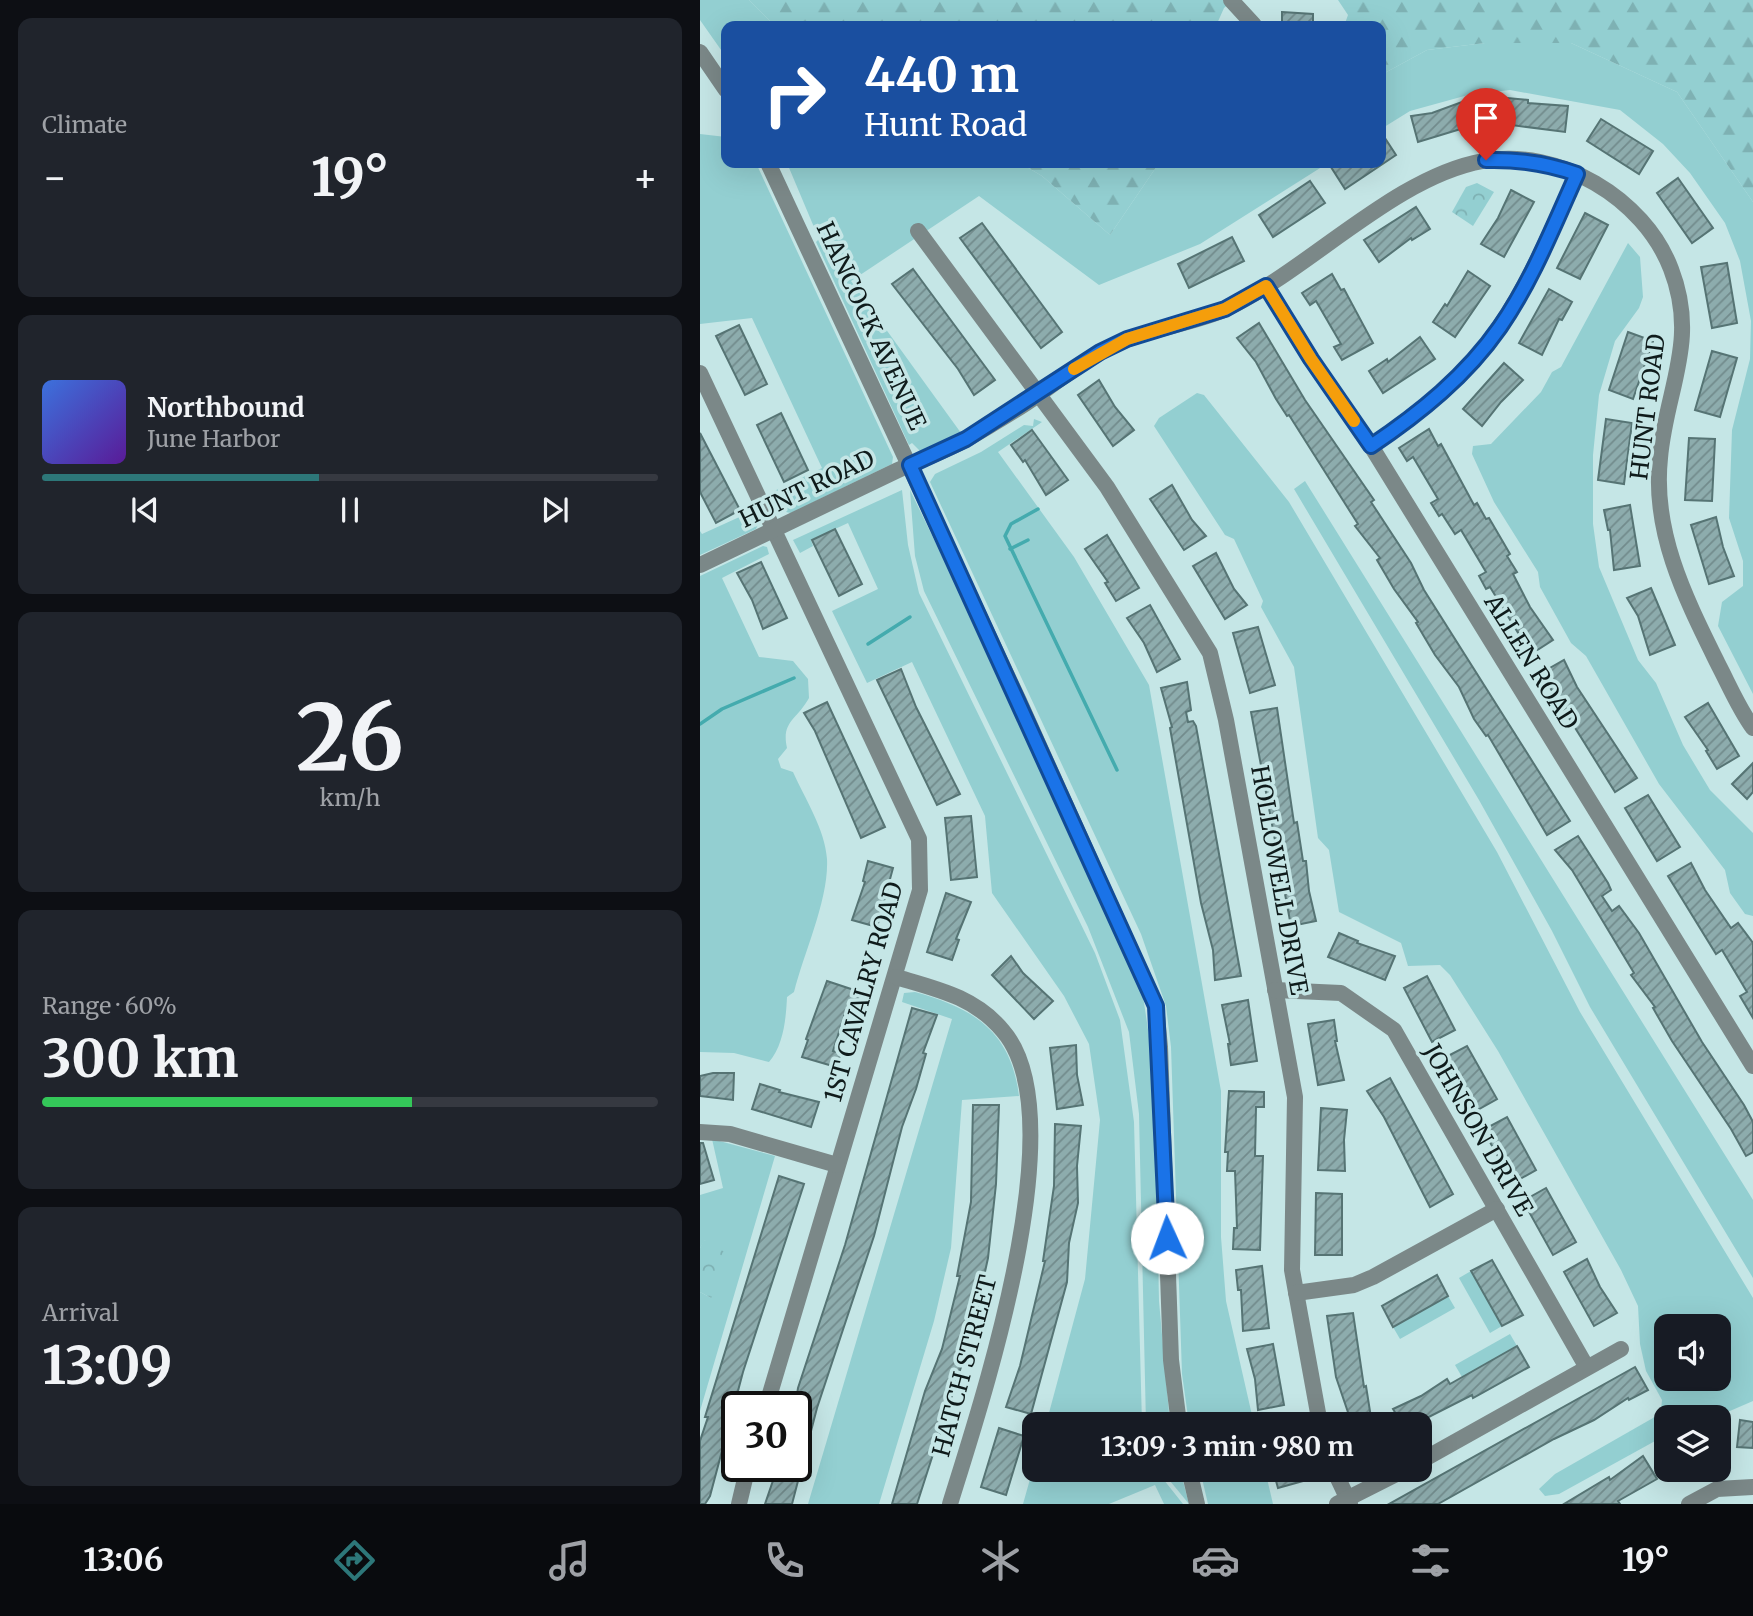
<!DOCTYPE html>
<html lang="en">
<head>
<meta charset="utf-8">
<style>
  :root { --surface:#171b24; --page:#20242c; --text:#f1f3f6; --muted:#9ea1a6; --line:#363941; --accent:#2d7779 }
  body { margin:0; font-family:Merriweather,serif; background:var(--page); color:var(--text); height:100vh; display:flex; flex-direction:column; font-size:26px; white-space:nowrap }
  * { box-sizing:border-box; margin:0 }
  p { font-size:23px; color:var(--muted) }
  .icon { flex:none; width:38px; height:38px; fill:none; stroke:currentColor; stroke-width:2; stroke-linecap:round; stroke-linejoin:round }
  .map { position:relative; flex:1; overflow:hidden }
  .details { display:flex; flex-direction:column; gap:18px; padding:18px; background:#0d0f14; width:700px }
  .details>* { flex:none }
  .hud { position:absolute; left:21px; top:21px; width:665px; height:147px; border-radius:14px; box-shadow:0 7px 28px #0002; background:#1a4fa0; color:#fff; overflow:hidden }
  .controls { position:absolute; left:954px; top:1314px; display:grid; gap:14px }
  .controls a { display:grid; place-items:center; width:77px; height:77px; border-radius:14px; background:var(--surface); box-shadow:0 7px 28px #0002; font-size:35px }
  .speed { position:absolute; left:21px; top:1391px; display:flex; gap:14px; font-size:35px; font-weight:700; text-align:center }
  .speed>* { display:grid; place-content:center; width:91px; height:91px; border-radius:50%; background:var(--surface); box-shadow:0 7px 28px #0002; line-height:1 }
  .speed .limit { border:4px solid #111; border-radius:10px; background:#fff; color:#111 }
  .pin { position:absolute; display:grid; place-items:center; width:60px; height:60px; color:#fff; margin:-72px -30px; border-radius:50% 50% 50% 0; rotate:-45deg; box-shadow:0 0 7px #0007 }
  .pin .icon { rotate:45deg }
  .me { position:absolute; width:77px; margin:-38px; rotate:358deg; stroke-linejoin:round; filter:drop-shadow(0 0 5px #0008) }
  .turn { display:flex; align-items:center; gap:24px; height:147px; padding:0 28px; font-size:32px }
  .turn .icon { width:91px; height:91px; stroke-width:2.5 }
  .turn b { display:block; font-size:49px; line-height:60px }
  .big { font-size:52px; font-weight:700; line-height:1.1 }
  .details .tile { flex:1; display:flex; flex-direction:column; justify-content:center; gap:10px; min-width:0; padding:0 24px; border-radius:14px; background:var(--page) }
  .details .dial { align-items:center; gap:0 }
  .dial b { font-size:91px; line-height:1 }
  .song { display:flex; align-items:center; gap:21px }
  .cover { width:84px; height:84px; border-radius:10px; background:linear-gradient(135deg,hsl(220 70% 55%),hsl(270 70% 35%)) }
  .played { height:7px; border-radius:4px; background:linear-gradient(90deg,var(--accent) 45%,var(--line) 45%) }
  .keys { display:flex; justify-content:space-around; direction:ltr }
  .heat { display:flex; justify-content:space-between; align-items:center; font-size:38px; direction:ltr }
  .charge { height:10px; border-radius:5px; background:linear-gradient(90deg,#34c759 60%,var(--line) 0) }
  .trip { position:absolute; left:322px; top:1412px; width:410px; height:70px; border-radius:14px; background:var(--surface); box-shadow:0 7px 28px #0002; font-weight:700; line-height:70px; text-align:center }
  .menu { display:flex; height:112px; justify-content:space-around; align-items:center; background:#090b0e; color:var(--muted) }
  .menu .icon { width:49px; height:49px }
  .menu .on { color:var(--accent) }
  .menu b { font-size:32px; color:var(--text) }
  main { display:flex; flex:1; min-height:0 }
  .map>svg:first-child { display:block }
</style>
</head>
<body>
<main>
<section class="details">
<div class="tile"><p>Climate</p>
<div class="heat"><a>−</a><b class="big">19°</b><a>+</a></div>
</div>
<div class="tile">
<div class="song"><i class="cover"></i><div><b>Northbound</b><p>June Harbor</p></div></div>
<div class="played"></div>
<div class="keys"><svg class="icon" aria-label="previous" viewBox="0 0 24 24"><path d="M18 5L8 12l10 7zM5 5v14"/></svg><svg class="icon" aria-label="pause" viewBox="0 0 24 24"><path d="M8 5v14M16 5v14"/></svg><svg class="icon" aria-label="next" viewBox="0 0 24 24"><path d="M6 5l10 7-10 7zM19 5v14"/></svg></div>
</div>
<div class="tile dial"><b>26</b><p>km/h</p></div>
<div class="tile"><p>Range · 60%</p><b class="big">300 km</b><div class="charge"></div></div>
<div class="tile"><p>Arrival</p><b class="big">13:09</b></div>
</section>
<div class="map">
<svg width="1053" height="1504" viewBox="0 0 1053 1504">
  <defs>
    <pattern id="forest-firs" width="22" height="20" patternUnits="userSpaceOnUse" patternTransform="scale(1.75)"><rect width="22" height="20" fill="#93cfd1"/><path d="M5 1l3.5 6h-7zM16 11l3.5 6h-7z" fill="#7eb1b3"/></pattern>
    <pattern id="park-crowns" width="20" height="18" patternUnits="userSpaceOnUse" patternTransform="scale(1.75)"><rect width="20" height="18" fill="#93cfd1"/><path d="M2 6a3 3 0 1 1 6 0M12 15a3 3 0 1 1 6 0" fill="none" stroke="#7eb1b3"/></pattern>
    <pattern id="building-hatch" width="6" height="6" patternUnits="userSpaceOnUse" patternTransform="scale(1.75)"><rect width="6" height="6" fill="#8dacad"/><path d="M-1 1l2-2M0 6l6-6M5 7l2-2" fill="none" stroke="#728b8c"/></pattern>
  </defs>
  <rect width="100%" height="100%" fill="#c5e6e6"/>
  <g fill="#93cfd1" fill-rule="evenodd">
    <polygon points="0,0 49,0 71,22 121,26 26,26 26,57 0,20"/>
    <polygon points="785,43 871,43 977,92 1053,202 1053,694 1018,626 1022,602 1043,586 1043,561 1029,518 1032,430 1050,359 1051,321 1040,261 1025,223 990,173 963,144 920,110 810,90 768,95 710,111 681,129 681,75 727,50"/>
    <polygon points="0,134 26,137 26,163 56,163 193,457 192,464 91,513 81,511 70,493 122,468 52,318 0,324"/>
    <polygon points="87,163 320,163 342,176 410,235 459,163 628,163 500,244 399,285 279,196 151,281 261,433 220,451 212,443 209,445 116,242 119,239"/>
    <polygon points="928,243 940,257 943,297 939,308 915,341 899,395 893,455 893,524 899,567 938,660 956,683 983,745 1010,790 1053,833 1053,916 1045,914 1030,893 1025,870 959,784 886,656 871,643 840,587 838,572 794,502 772,454 773,446 791,444 841,392 852,372 861,367"/>
    <path d="M497,393l7,2 85,107 208,350 83,160 173,286v103l-37,16 -50,1v17l-107,59 -14,2 -6,-7 16,-15 98,-56 8,-8 1,-10 -16,-29 -6,-27 -2,-38 -17,-36 -123,-219 -48,-76 -10,-10 -32,1 -7,-23 -62,-31 -10,-62 -11,-12 -24,-171 -33,-60 2,-6 -29,-62 -9,-4 -71,-109 5,-8zM966,1326h52v53h-52z"/>
    <polygon points="334,419 342,422 298,452 374,557 449,685 521,1091 521,1237 526,1301 554,1424 489,1424 482,1374 471,1047 466,1006 441,934 230,482 235,474 281,452 324,425 333,426"/>
    <polygon points="605,481 1053,1200 1053,1278 890,1007 852,931 779,800 594,489"/>
    <polygon points="202,490 208,545 219,593 395,953 420,1020 434,1122 442,1424 346,1424 385,1279 400,1120 389,1044 364,996 292,893 285,816 212,662 167,683 132,611 178,589 148,523 111,540 113,546 100,553 93,540"/>
    <polygon points="210,490 288,651 442,989 454,1070 459,1301 470,1424 446,1424 439,1114 429,1032 388,927 224,591 215,556"/>
    <polygon points="57,509 60,520 56,529 0,555 0,531 2,534"/>
    <path d="M63,546l4,1 2,7 -47,24 37,79 34,4 15,18 1,19c-12,22 -28,23 -22,50l-9,11 3,9 12,4c12,27 32,57 34,87 2,40 -23,93 -33,133l-7,5c-1,20 -3,48 -18,65l-35,-9 -34,-1v-476z"/>
    <path d="M215,992c58,16 96,39 104,104l-57,4 -11,148 -17,73 -55,183h-71l144,-485 -50,-17 2,-9z"/>
    <polygon points="12,1139 75,1156 0,1411 0,1292 11,1298 5,1240 0,1248 0,1195 23,1188"/>
    <polygon points="771,1271 802,1326 790,1333 759,1278"/>
    <polygon points="748,1296 755,1308 700,1339 693,1327"/>
    <polygon points="810,1334 817,1346 762,1377 755,1365"/>
    <polygon points="334,1465 334,1470 456,1470 483,1504 464,1504 455,1485 409,1504 323,1504"/>
    <polygon points="461,1470 480,1470 489,1504"/>
    <polygon points="500,1470 565,1470 573,1504 508,1504"/>
  </g>
  <g fill="url(#forest-firs)">
    <polygon points="49,0 533,0 524,8 516,26 121,26 71,22"/>
    <polygon points="638,0 1053,0 1053,202 977,92 871,43 785,43 727,50 681,75 681,26 644,26 648,15"/>
    <polygon points="320,163 459,163 410,235 342,176"/>
  </g>
  <g fill="url(#park-crowns)">
    <polygon points="777,183 794,192 773,226 752,212 766,187"/>
    <polygon points="4,1240 35,1258 11,1298 0,1292 0,1248"/>
  </g>
  <g fill="none" stroke-linecap="round" stroke-linejoin="round">
    <g stroke="#44abae" stroke-width="3.5">
      <polyline points="338,509 311,524 305,536 417,770"/>
      <polyline points="310,549 328,540"/>
      <polyline points="168,644 210,617"/>
      <polyline points="0,724 22,709 94,678"/>
    </g>
  </g>
  <g fill="url(#building-hatch)" stroke="#567474" stroke-width="2">
    <polygon points="582,12 613,14 613,26 582,26"/>
    <polygon points="807,98 828,100 828,103 868,106 865,132 804,124"/>
    <polygon points="770,99 777,124 718,142 711,116 732,113"/>
    <polygon points="901,119 953,151 939,174 887,141"/>
    <polygon points="681,132 696,155 645,189 631,167 638,163 681,163"/>
    <polygon points="978,178 1013,228 992,243 957,193"/>
    <polygon points="610,181 625,203 573,237 559,215"/>
    <polygon points="811,190 834,202 804,257 781,244 798,218"/>
    <polygon points="716,207 730,229 712,240 711,238 679,262 664,240"/>
    <polygon points="885,213 908,225 880,279 857,268"/>
    <polygon points="282,223 362,332 341,348 260,238"/>
    <polygon points="532,237 544,261 489,288 478,264"/>
    <polygon points="1027,263 1037,323 1012,328 1001,267"/>
    <polygon points="213,269 295,380 274,395 258,369 192,284"/>
    <polygon points="768,271 790,286 755,337 733,322 745,304 747,306"/>
    <polygon points="632,274 641,290 644,289 673,343 642,360 634,347 641,344 616,301 610,305 602,293"/>
    <polygon points="849,289 872,302 862,320 859,319 842,355 819,343"/>
    <polygon points="559,323 605,400 674,500 671,502 711,563 724,590 870,821 847,835 788,735 786,736 774,719 759,687 735,655 716,623 718,622 694,589 677,560 680,558 655,526 658,524 589,415 587,416 576,399 556,362 537,338"/>
    <polygon points="39,325 67,384 45,395 16,336"/>
    <polygon points="928,332 953,341 933,399 909,390"/>
    <polygon points="720,337 735,359 683,393 669,371 687,359 688,362"/>
    <polygon points="1012,351 1037,358 1020,417 995,410"/>
    <polygon points="804,363 823,380 801,402 782,426 763,409"/>
    <polygon points="399,380 415,407 434,430 413,446 378,395"/>
    <polygon points="81,413 108,470 84,482 57,425"/>
    <polygon points="906,419 932,423 924,484 898,480"/>
    <polygon points="729,429 738,446 741,444 774,505 777,503 786,519 789,518 810,554 807,556 817,572 813,574 830,607 853,640 831,654 790,587 786,589 779,576 786,572 761,530 755,534 742,514 739,516 731,503 738,499 713,457 707,461 699,448"/>
    <polygon points="332,430 368,480 346,495 325,460 323,462 311,445"/>
    <polygon points="0,433 40,510 16,523 0,492"/>
    <polygon points="989,438 1015,439 1012,501 985,500"/>
    <polygon points="472,485 492,520 506,536 484,550 450,499"/>
    <polygon points="930,505 940,566 914,570 910,530 908,530 904,510"/>
    <polygon points="1016,517 1023,547 1034,576 1009,584 991,525"/>
    <polygon points="135,529 162,584 139,596 112,540"/>
    <polygon points="407,535 439,588 416,601 405,583 408,582 385,549"/>
    <polygon points="516,553 534,589 547,605 525,619 493,566"/>
    <polygon points="61,562 87,618 63,629 52,600 37,573"/>
    <polygon points="951,588 975,645 950,655 938,616 927,598"/>
    <polygon points="450,605 480,659 457,672 444,643 427,618"/>
    <polygon points="558,627 575,685 550,693 533,633"/>
    <polygon points="864,660 877,687 937,778 915,792 841,673"/>
    <polygon points="201,669 216,707 260,794 237,805 177,680"/>
    <polygon points="487,682 491,710 486,712 488,722 493,721 496,726 541,976 515,980 513,950 501,903 470,728 472,727 461,688"/>
    <polygon points="127,702 185,827 161,838 115,731 104,713"/>
    <polygon points="1008,703 1039,756 1017,769 1006,751 1008,750 985,717"/>
    <polygon points="577,708 594,823 597,822 603,861 606,861 609,891 616,921 591,926 551,712"/>
    <polygon points="1053,763 1053,792 1047,799 1032,784"/>
    <polygon points="948,795 980,847 957,861 925,808"/>
    <polygon points="271,816 277,877 251,880 245,818"/>
    <polygon points="878,836 908,883 911,890 902,896 912,911 919,906 939,933 1002,1042 1044,1105 1053,1122 1053,1152 1046,1156 1031,1129 972,1041 953,1008 955,1007 931,975 934,973 872,870 855,850"/>
    <polygon points="168,861 193,868 177,927 152,920 165,882 163,881"/>
    <polygon points="991,863 1005,890 1031,928 1038,923 1053,943 1053,1018 1040,996 1047,992 1022,950 1016,954 968,876"/>
    <polygon points="246,893 271,902 256,939 259,940 252,960 227,952"/>
    <polygon points="639,933 658,941 657,943 695,956 685,980 628,957"/>
    <polygon points="311,956 323,973 353,1001 334,1019 292,975"/>
    <polygon points="727,976 755,1030 732,1042 704,988"/>
    <polygon points="127,981 160,992 156,1007 148,1004 133,1051 141,1053 136,1067 102,1057 108,1040 106,1039"/>
    <polygon points="548,1000 557,1061 531,1065 528,1044 530,1044 522,1005"/>
    <polygon points="212,1008 237,1015 223,1053 226,1054 216,1089 202,1127 174,1236 117,1408 92,1504 65,1504 78,1466 96,1466 95,1407 98,1388 145,1245"/>
    <polygon points="634,1020 637,1041 635,1041 644,1080 618,1085 608,1024"/>
    <polygon points="376,1045 377,1075 383,1105 357,1109 350,1048"/>
    <polygon points="767,1046 797,1099 774,1112 744,1058"/>
    <polygon points="13,1073 34,1073 33,1100 0,1096 0,1076"/>
    <polygon points="690,1078 753,1194 730,1207 684,1117 667,1091"/>
    <polygon points="60,1084 80,1090 79,1092 119,1102 111,1127 52,1109"/>
    <polygon points="529,1091 564,1092 564,1107 556,1107 555,1156 563,1156 560,1250 533,1249 534,1228 537,1228 535,1171 527,1171 528,1152 525,1152"/>
    <polygon points="273,1105 299,1105 296,1184 288,1258 271,1336 217,1504 192,1504 225,1391 242,1349 260,1276 257,1276 271,1202"/>
    <polygon points="621,1108 647,1110 644,1140 645,1171 618,1170"/>
    <polygon points="807,1117 836,1170 813,1183 783,1130"/>
    <polygon points="355,1124 381,1126 377,1166 378,1203 369,1243 367,1282 331,1414 306,1407 320,1366 345,1261 343,1261 354,1186"/>
    <polygon points="0,1143 3,1143 14,1180 0,1184"/>
    <polygon points="79,1176 104,1184 43,1372 10,1496 5,1504 0,1504 0,1441 8,1417 5,1417"/>
    <polygon points="846,1188 876,1242 853,1255 823,1201"/>
    <polygon points="616,1193 642,1194 642,1255 615,1255"/>
    <polygon points="887,1259 900,1287 917,1313 894,1326 864,1272"/>
    <polygon points="792,1260 823,1315 802,1326 771,1271"/>
    <polygon points="562,1266 569,1328 543,1331 541,1290 538,1290 536,1270"/>
    <polygon points="737,1275 748,1296 693,1327 682,1306"/>
    <polygon points="653,1313 664,1387 666,1386 672,1424 652,1424 636,1377 627,1316"/>
    <polygon points="573,1344 584,1405 558,1410 555,1379 547,1349"/>
    <polygon points="817,1346 829,1367 773,1398 772,1395 715,1424 702,1424 693,1409 721,1396 747,1379 750,1384"/>
    <polygon points="935,1367 948,1390 929,1400 928,1398 894,1420 854,1439 738,1504 689,1504"/>
    <polygon points="1040,1420 1053,1422 1053,1448 1037,1447"/>
    <polygon points="299,1428 324,1436 306,1495 281,1487"/>
    <polygon points="943,1456 957,1479 918,1501 920,1504 864,1504 909,1477 910,1480"/>
    <polygon points="573,1470 600,1470 603,1481 578,1488"/>
  </g>
  <g fill="none" stroke-linecap="round" stroke-linejoin="round">
    <g stroke="#7b8888" stroke-width="16">
      <polyline points="531,0 554,25"/>
      <polyline points="0,52 26,90"/>
      <polyline points="68,163 319,701 456,1006 460,1047 471,1360 479,1424"/>
      <polyline points="218,231 407,487 510,653 526,720 595,1097 592,1270 620,1424"/>
      <polyline points="566,286 611,359 671,446 1053,1066"/>
      <polyline points="0,373 219,839 220,890 66,1407"/>
      <path d="M671,446c41,-29 82,-58 113,-98 40,-51 66,-115 93,-174"/>
      <path d="M0,565c65,-31 131,-63 196,-94 24,-11 50,-20 73,-33 23,-14 47,-27 69,-43 28,-20 56,-42 88,-55 32,-13 69,-17 100,-31 83,-39 168,-132 257,-148 75,-14 161,37 188,108 28,72 -5,120 -11,189 -8,75 26,141 58,206 11,21 21,45 35,64"/>
      <path d="M196,977c41,12 79,20 107,54 74,86 -22,373 -53,473"/>
      <polyline points="575,990 641,993 694,1030 886,1366"/>
      <polyline points="0,1132 30,1134 137,1165"/>
      <polyline points="596,1293 654,1285 673,1277 797,1209"/>
      <polyline points="719,1462 921,1349"/>
      <polyline points="489,1470 497,1504"/>
      <polyline points="634,1470 650,1504"/>
      <polyline points="39,1504 48,1466"/>
      <polyline points="637,1504 704,1470"/>
      <polyline points="989,1504 1017,1489 1053,1487"/>
    </g>
  </g>
  <g fill="none" stroke-linecap="round" stroke-linejoin="round">
    <g stroke="#114b97" stroke-width="18">
      <path id="route" d="M467,1238l-11,-232 -246,-541 56,-26 134,-87 27,-13 98,-30 41,-23 45,73 60,87c49,-33 95,-70 129,-119 32,-46 54,-102 77,-153 -31,-11 -58,-15 -91,-14"/>
    </g>
    <use href="#route" stroke="#1a73e8" stroke-width="12"/>
    <polyline stroke="#f59e0b" stroke-width="12" points="374,369 427,339 525,309 566,286 611,359 654,421"/>
  </g>
  <g text-anchor="middle" stroke-width="7" stroke-linejoin="round" paint-order="stroke">
    <g font-size="24" fill="#0f1b1b" stroke="#c5e6e6">
      <text transform="translate(171 326) rotate(65)" y="8">HANCOCK AVENUE</text>
      <text transform="translate(948 407) rotate(-83)" y="8">HUNT ROAD</text>
      <text transform="translate(107 489) rotate(-26)" y="8">HUNT ROAD</text>
      <text transform="translate(831 662) rotate(58)" y="8">ALLEN ROAD</text>
      <text transform="translate(579 880) rotate(80)" y="8">HOLLOWELL DRIVE</text>
      <text transform="translate(164 992) rotate(-74)" y="8">1ST CAVALRY ROAD</text>
      <text transform="translate(778 1130) rotate(60)" y="8">JOHNSON DRIVE</text>
      <text transform="translate(265 1366) rotate(-75)" y="8">HATCH STREET</text>
    </g>
  </g>
</svg>
<div class="controls">
<a><svg class="icon" aria-label="sound" viewBox="0 0 24 24"><path d="M4 9h4l5-4v14l-5-4H4zM17 9q2 3 0 6"/></svg></a>
<a><svg class="icon" aria-label="layers" viewBox="0 0 24 24"><path d="M12 4l9 5-9 5-9-5zM3 14l9 5 9-5"/></svg></a>
</div>
<div class="speed"><div class="limit">30</div></div>
<div class="pin" style="left:786px;top:160px;background:#d93025"><svg class="icon" aria-label="arrive" viewBox="0 0 24 24"><path d="M6 21V4h12l-3 4 3 4H6"/></svg></div>
<svg class="me" style="left:467px;top:1238px" viewBox="-20 -20 40 40"><circle r="19" fill="#fff"/><path d="M0-13L10 11 0 6-10 11z" fill="#1a73e8"/></svg>
<div class="trip">13:09 · 3 min · 980 m</div>
<div class="hud">
<div class="turn"><svg class="icon" aria-label="right" viewBox="0 0 24 24"><path d="M7 20v-9h11M14 6l5 5-5 5"/></svg><div><b>440 m</b>Hunt Road</div></div>
</div>
</div>
</main>
<nav class="menu">
<b>13:06</b>
<svg class="icon on" aria-label="directions" viewBox="0 0 24 24"><path d="M12 3l9 9-9 9-9-9zM9 14v-3h6M13 9l2 2-2 2"/></svg>
<svg class="icon" aria-label="music" viewBox="0 0 24 24"><path d="M9 18V5l10-2v13"/><circle cx="6" cy="18" r="3"/><circle cx="16" cy="16" r="3"/></svg>
<svg class="icon" aria-label="phone" viewBox="0 0 24 24"><path d="M5 4h4l2 5-3 2q2 4 5 5l2-3 5 2v4C11 20 4 13 5 4z"/></svg>
<svg class="icon" aria-label="climate" viewBox="0 0 24 24"><path d="M12 3v18M4 7l16 10M4 17L20 7"/></svg>
<svg class="icon" aria-label="car" viewBox="0 0 24 24"><path d="M5 17H2v-5l4-1 3-4h7l3 4 3 1v5h-3M9 17h6M6 11h13"/><circle cx="7" cy="17" r="2"/><circle cx="17" cy="17" r="2"/></svg>
<svg class="icon" aria-label="filters" viewBox="0 0 24 24"><path d="M4 7h16M4 17h16"/><circle cx="9" cy="7" r="2"/><circle cx="15" cy="17" r="2"/></svg>
<b>19°</b>
</nav>
</body>
</html>
